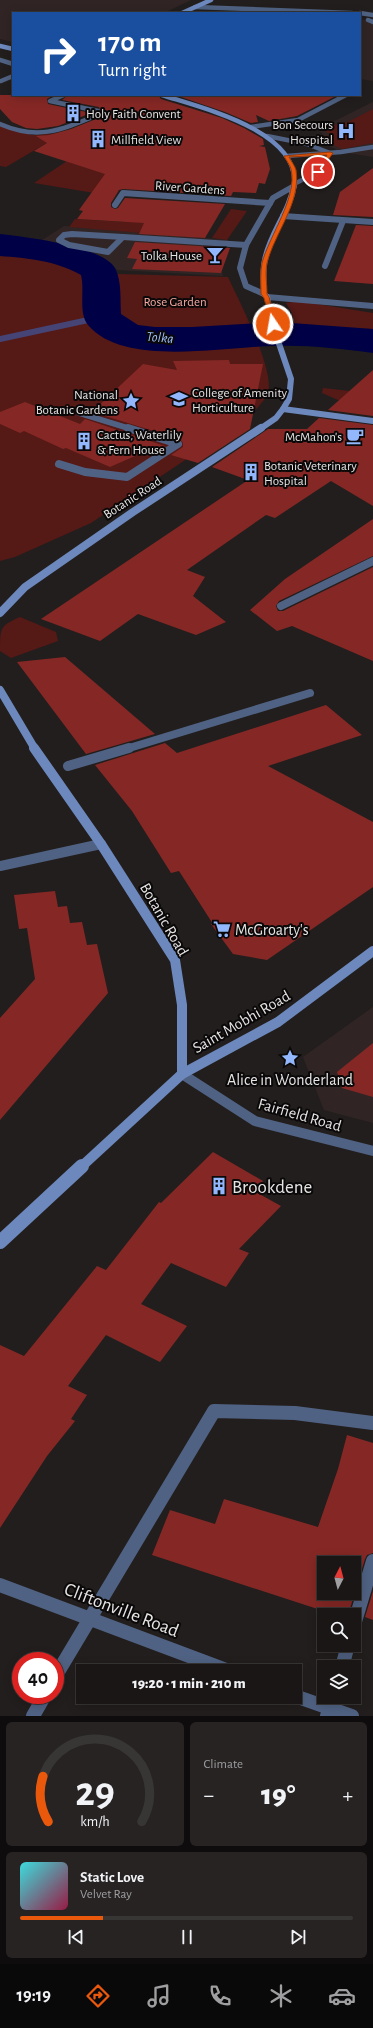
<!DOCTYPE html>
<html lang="en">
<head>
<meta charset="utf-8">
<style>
  :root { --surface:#1a1616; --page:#272323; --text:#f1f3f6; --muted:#9f9fa1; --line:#383535; --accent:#ea580c }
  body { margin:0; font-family:"Alegreya Sans",sans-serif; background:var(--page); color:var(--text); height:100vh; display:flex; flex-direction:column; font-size:15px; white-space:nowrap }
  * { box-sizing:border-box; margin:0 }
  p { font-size:13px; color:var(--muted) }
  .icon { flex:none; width:22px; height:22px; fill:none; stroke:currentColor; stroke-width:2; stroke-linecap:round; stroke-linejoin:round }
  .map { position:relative; height:1716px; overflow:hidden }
  .side { display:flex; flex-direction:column; gap:6px; padding:6px; background:#0e0c0c; flex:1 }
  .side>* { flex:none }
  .banner { position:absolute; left:12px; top:12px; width:349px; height:84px; border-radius:0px; box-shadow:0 2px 10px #0003,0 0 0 1px var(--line); background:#1a4fa0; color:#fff; overflow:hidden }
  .needle { width:26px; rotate:6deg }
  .tools { position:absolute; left:317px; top:1556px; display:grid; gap:8px }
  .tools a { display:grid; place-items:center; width:44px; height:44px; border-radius:0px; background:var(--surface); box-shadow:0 2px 10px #0003,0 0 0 1px var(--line); font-size:20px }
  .speed { position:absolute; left:12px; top:1652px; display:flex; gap:8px; font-size:20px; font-weight:700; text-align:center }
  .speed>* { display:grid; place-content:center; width:52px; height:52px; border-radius:50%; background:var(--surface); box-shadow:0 2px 10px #0003,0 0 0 1px var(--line); line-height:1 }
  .speed .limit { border:6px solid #d22; background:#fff; color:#111 }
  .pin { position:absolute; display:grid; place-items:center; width:34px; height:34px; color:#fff; margin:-17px; border:2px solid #fff; border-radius:50%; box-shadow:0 1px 4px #0007 }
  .me { position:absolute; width:44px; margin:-22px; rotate:348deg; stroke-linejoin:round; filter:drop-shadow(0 0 3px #0008) }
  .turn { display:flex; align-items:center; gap:14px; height:84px; padding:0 20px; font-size:18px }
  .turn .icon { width:52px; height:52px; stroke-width:2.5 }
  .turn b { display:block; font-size:28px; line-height:34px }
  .big { font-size:30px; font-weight:800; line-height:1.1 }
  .side .widget { flex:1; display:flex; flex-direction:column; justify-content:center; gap:6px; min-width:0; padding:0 14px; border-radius:6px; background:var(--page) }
  .side .dial { align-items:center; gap:0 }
  .dial svg { height:104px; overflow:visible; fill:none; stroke:var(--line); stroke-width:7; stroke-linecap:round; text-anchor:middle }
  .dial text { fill:var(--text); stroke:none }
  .song { display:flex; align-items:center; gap:12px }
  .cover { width:48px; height:48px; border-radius:6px; background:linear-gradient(135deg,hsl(180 70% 55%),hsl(340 70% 35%)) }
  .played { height:4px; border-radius:2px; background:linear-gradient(90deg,var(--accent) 25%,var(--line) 25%) }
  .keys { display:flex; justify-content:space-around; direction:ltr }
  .heat { display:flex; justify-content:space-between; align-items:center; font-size:22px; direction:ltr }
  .side .tiles { flex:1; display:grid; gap:6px; grid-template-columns:1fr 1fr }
  .widget:last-child { grid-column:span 2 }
  .trip { position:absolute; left:76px; top:1664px; width:226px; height:40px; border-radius:0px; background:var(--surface); box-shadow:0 2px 10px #0003,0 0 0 1px var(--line); font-weight:800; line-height:40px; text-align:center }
  .menu { display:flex; height:64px; justify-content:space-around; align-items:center; background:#0a0909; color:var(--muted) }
  .menu .icon { width:28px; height:28px }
  .menu .selected { color:var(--accent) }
  .menu b { font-size:18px; color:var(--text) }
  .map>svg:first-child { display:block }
</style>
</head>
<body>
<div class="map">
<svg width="373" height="1716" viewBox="0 0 373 1716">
  <rect width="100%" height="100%" fill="#221e1d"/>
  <g fill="#302524">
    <polygon points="0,0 191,0 164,13 13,13 13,42 0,39"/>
    <polygon points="360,19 373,21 373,81 360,79"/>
    <polygon points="373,102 373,157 341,152 310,136 323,134 313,127 337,120"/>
    <polygon points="64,226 228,240 220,266 223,276 118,270 89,257 36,244"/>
    <polygon points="373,1007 373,1123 324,1110 303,1057"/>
  </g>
  <g fill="#551916">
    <polygon points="373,109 373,143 342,149 317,137 332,135 320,128 348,122"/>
    <polygon points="0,126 32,135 64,133 6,167 0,166"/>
    <polygon points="67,161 131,171 100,194 34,183"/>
    <polygon points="140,204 166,235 69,227 75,219 126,222"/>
    <polygon points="231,209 247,211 227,240 212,238"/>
    <path d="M0,250l59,8 36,20 24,-4 109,3c10,22 50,98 39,118 -6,11 -16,19 -25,27l-151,101 -76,34 -15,4z"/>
    <polygon points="298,301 373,313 373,329 295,326 292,313 286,303"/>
    <polygon points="323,388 350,391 373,406 338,400 322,393"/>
    <path d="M20,617l36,15 2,9 -47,17 -11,-7c0,-24 0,-25 20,-34z"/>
  </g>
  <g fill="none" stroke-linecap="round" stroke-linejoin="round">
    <polyline stroke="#454475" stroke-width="6" points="0,339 102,317"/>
    <path fill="#000046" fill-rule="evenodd" d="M0,234c26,3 102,12 115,34 7,13 5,32 6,46l17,11 17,2h37l86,-5 95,7v24c-32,-4 -65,-8 -97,-7 -50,0 -152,22 -188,-21 -10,-13 -3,-34 -7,-50 -24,-14 -54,-17 -81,-19z"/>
  </g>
  <g fill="#852825" fill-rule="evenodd">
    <polygon points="0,95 54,95 47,99 48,104 91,113 58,126 37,129 26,128 12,122 0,109"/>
    <polygon points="68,95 158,95 161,99 222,118 244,128 263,139 264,145 259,146 265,147 270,169 265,184 259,183 256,193 233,192 231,196 123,189 119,190 111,203 111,207 115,209 118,208 125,198 225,204 205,238 139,234 144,223 77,219 83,211 79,210 105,174 34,151 47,143 36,136 49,135 71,129 96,119 101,113 99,107 62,100"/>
    <polygon points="175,95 338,95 297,116 269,121 256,115 258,122 251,123 225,112"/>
    <polygon points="373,168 373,217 333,215 340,192"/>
    <polygon points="356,225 373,226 373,284 334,281"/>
    <polygon points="135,242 230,248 221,273 132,269 137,259 127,258"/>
    <polygon points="229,360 230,364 263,364 250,429 198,463 171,455 183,447 183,443 180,439 92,412 143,364 177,370 173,361"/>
    <polygon points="373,370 373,416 328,410"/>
    <polygon points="25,402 80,424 85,419 165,446 158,451 151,449 110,467 66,448 63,449 24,431 20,433 0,424 0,412"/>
    <polygon points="319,418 373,425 373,506 331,481 275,518 266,515 187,570 205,577 193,596 226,622 196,635 138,614 100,641 41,619 248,480 212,467 268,429 307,429"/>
    <polygon points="373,519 373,556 279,601 276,606 278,611 283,611 373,567 373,661 292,626 277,631 250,610 285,579"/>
    <polygon points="65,657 155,734 86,754 17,662"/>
    <polygon points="326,705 362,735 268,766 373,822 373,887 267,960 233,954 211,924 213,924 179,871 171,873 132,811 95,765 165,743 177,753"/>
    <polygon points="55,891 58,907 67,906 70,923 82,922 87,945 97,944 108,993 0,1120 0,1018 35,979 27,928 19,929 14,895"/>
    <polygon points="373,1043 373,1097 342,1088 337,1072"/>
    <polygon points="213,1152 263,1181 254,1191 281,1206 239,1249 249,1253 226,1287 171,1263 141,1304 187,1326 160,1362 106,1335 68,1386 87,1395 71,1419 75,1421 47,1456 0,1528 0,1345 24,1356 97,1266 106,1270 159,1202 161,1203"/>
    <path d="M347,1435l26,8v110l-6,2 -2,4 -16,53 -5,-1 -1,4h-7l-184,-60 18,-45 45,14 9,-25 94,28 20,-58zM324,1563h30v30h-30z"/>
    <polygon points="373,1591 373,1620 365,1617"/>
  </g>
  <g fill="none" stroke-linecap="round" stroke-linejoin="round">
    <g stroke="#506283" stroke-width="4.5">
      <polyline points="368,20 373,22"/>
      <polyline points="0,60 13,64"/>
      <polyline points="1,81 13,76"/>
      <path d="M0,124c37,16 59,7 95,-8l3,-5 -48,-10 14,-6"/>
      <polyline points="267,136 307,144 330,153 318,172 294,184"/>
      <polyline points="286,156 341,152 373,147"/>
    </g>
    <g stroke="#506283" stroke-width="6">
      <polygon points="72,234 123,237 108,252 69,245 59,240 64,235"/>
      <polyline points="123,237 246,245"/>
      <polyline points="79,413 131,429"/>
    </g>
    <g stroke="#506283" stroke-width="8">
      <polyline points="59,464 85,472 127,477 178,444 128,428"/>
      <polyline points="281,606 373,561"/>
      <polyline points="126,749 310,693"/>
    </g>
    <polyline stroke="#506283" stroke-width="10" points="68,766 129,748"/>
    <g stroke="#506283" stroke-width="14">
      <polyline points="354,1625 373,1561"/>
      <polyline points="342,1667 348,1645"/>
      <polyline points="55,1677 214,1411 295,1413 373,1423"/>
      <polyline points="33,1716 45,1695"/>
      <polyline points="327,1716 333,1697"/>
    </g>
    <g stroke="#506283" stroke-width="4.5">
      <polyline points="195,7 352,13"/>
      <polyline points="360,13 373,15"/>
      <polyline points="251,127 298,120 346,95"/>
    </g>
    <g stroke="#506283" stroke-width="6">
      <polyline points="115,205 123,193 270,203"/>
      <polyline points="283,216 373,222"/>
      <polyline points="325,266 343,221"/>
      <polyline points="264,294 246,286 240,268 246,245 273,198 294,186"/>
      <polyline points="267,297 373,306"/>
    </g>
    <g stroke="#506283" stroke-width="10">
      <polyline points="0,866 101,844"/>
      <polyline points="182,1074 255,1121 373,1151"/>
    </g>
    <g stroke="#506283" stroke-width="14">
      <polyline points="0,1585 229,1671"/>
      <polyline points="295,1696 352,1716"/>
    </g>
    <g stroke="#6c88bd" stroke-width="4.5">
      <polyline points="182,13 211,0"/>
      <polyline points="0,46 13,49"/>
      <path d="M162,95c40,13 139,36 132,91"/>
    </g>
    <g stroke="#6c88bd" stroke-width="6">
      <polyline points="283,409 373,421"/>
      <path d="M260,429l16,-11 7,-9 6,-10 2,-20 -18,-53 -6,-29 -3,-3c0,-11 -2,-23 1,-34 5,-27 25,-48 29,-75"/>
    </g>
    <g stroke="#6c88bd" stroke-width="8">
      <polyline points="0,613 25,587 133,512 261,428"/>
      <polyline points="0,690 35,749"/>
    </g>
    <g stroke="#6c88bd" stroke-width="10">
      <polyline points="34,748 101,844 175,960 182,1005 182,1074"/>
      <polyline points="81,1167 182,1074 278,1022 373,951"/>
    </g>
    <polyline stroke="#6c88bd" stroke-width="14" points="0,1242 82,1166"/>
  </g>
  <path fill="#ea580c" stroke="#983908" d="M330,152l3,1 -15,21 -3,-2 12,-17 -38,2c2,4 6,9 7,13 5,33 -21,62 -29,93 -2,10 0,21 0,31l2,3 7,27 -5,1 -7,-27 -3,-4c0,-10 -1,-21 1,-31 7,-27 36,-66 29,-94 -1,-4 -5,-9 -7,-13z"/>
  <defs>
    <g id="building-bare" transform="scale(1.38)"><path d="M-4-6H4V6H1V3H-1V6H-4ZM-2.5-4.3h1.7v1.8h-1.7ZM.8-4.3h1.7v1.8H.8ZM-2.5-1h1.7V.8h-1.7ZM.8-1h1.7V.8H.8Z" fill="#92b7fd" stroke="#0a0808" stroke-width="2.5" paint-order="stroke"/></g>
    <g id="hospital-bare" transform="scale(1.38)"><path d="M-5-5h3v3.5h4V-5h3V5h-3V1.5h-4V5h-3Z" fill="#92b7fd" stroke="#0a0808" stroke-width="2.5" paint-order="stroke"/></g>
    <g id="bar-bare" transform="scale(1.38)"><path d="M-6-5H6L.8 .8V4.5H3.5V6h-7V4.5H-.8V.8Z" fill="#92b7fd" stroke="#0a0808" stroke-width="2.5" paint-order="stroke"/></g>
    <g id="university-bare" transform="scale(1.38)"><path d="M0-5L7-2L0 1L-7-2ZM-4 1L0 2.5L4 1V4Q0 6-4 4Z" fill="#92b7fd" stroke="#0a0808" stroke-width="2.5" paint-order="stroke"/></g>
    <g id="sight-bare" transform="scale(1.38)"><path d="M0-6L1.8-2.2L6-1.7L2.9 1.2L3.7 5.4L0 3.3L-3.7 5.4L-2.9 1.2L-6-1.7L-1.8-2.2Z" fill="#92b7fd" stroke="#0a0808" stroke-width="2.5" paint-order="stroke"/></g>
    <g id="cafe-bare" transform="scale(1.38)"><path d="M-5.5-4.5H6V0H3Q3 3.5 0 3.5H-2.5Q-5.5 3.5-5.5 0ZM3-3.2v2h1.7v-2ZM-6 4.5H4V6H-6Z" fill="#92b7fd" stroke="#0a0808" stroke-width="2.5" paint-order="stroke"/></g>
    <g id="supermarket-bare" transform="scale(1.38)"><path d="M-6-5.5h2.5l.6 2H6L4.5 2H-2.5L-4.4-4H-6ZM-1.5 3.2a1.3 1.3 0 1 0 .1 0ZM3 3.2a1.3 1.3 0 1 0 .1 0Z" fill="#92b7fd" stroke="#0a0808" stroke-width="2.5" paint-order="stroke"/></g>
  </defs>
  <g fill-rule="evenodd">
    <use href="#building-bare" x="73" y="113"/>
    <use href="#hospital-bare" x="346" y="131"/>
    <use href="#building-bare" x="98" y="139"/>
    <use href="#bar-bare" x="215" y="255"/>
    <use href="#university-bare" x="179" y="399"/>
    <use href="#sight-bare" x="131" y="401"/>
    <use href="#cafe-bare" x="355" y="436"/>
    <use href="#building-bare" x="84" y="441"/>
    <use href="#building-bare" x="251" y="472"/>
    <use href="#supermarket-bare" x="222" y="929"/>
    <use href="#sight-bare" x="290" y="1058"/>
    <use href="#building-bare" x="219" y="1186"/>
  </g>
  <g text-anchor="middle" stroke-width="4" stroke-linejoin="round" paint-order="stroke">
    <g font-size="13" fill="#e7e4e4" stroke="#0a0808" text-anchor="start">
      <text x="86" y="118">Holy Faith Convent</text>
      <text x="333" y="129" text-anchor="end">Bon Secours<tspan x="333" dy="15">Hospital</tspan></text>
      <text x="111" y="144">Millfield View</text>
      <text x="202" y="260" text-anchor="end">Tolka House</text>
      <text x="192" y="397">College of Amenity<tspan x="192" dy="15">Horticulture</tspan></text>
      <text x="118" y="399" text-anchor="end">National<tspan x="118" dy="15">Botanic Gardens</tspan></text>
      <text x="97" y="439">Cactus, Waterlily<tspan x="97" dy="15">&amp; Fern House</tspan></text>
      <text x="342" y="441" text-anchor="end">McMahon's</text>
      <text x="264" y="470">Botanic Veterinary<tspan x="264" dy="15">Hospital</tspan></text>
    </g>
    <g font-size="13" fill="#e7e4e4" stroke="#0a0808">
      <text transform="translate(190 187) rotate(4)" y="5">River Gardens</text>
      <text transform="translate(132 497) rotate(-33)" y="5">Botanic Road</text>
    </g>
    <g font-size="13" fill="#f8a9a1" stroke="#0a0808">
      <text x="175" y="306">Rose Garden</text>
    </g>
    <g font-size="14" font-style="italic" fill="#9fc0fe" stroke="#0a0808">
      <text transform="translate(160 337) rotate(5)" y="5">Tolka</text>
    </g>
    <g font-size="16" fill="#e7e4e4" stroke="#0a0808">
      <text transform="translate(165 919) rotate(60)" y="6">Botanic Road</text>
      <text transform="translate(241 1021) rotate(-30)" y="6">Saint Mobhi Road</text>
      <text transform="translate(300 1114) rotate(16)" y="6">Fairfield Road</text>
    </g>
    <g font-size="16" fill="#e7e4e4" stroke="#0a0808" text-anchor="start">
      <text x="235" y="935">McGroarty's</text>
      <text x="290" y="1085" text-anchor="middle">Alice in Wonderland</text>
    </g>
    <g font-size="19" fill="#e7e4e4" stroke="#0a0808" text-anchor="start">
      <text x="232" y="1193">Brookdene</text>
    </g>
    <g font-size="19" fill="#e7e4e4" stroke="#0a0808">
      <text transform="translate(122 1609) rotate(21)" y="7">Cliftonville Road</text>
    </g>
  </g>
</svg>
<div class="tools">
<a><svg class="needle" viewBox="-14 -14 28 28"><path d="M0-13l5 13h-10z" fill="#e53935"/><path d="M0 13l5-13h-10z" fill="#9f9fa1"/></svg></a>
<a><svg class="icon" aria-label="search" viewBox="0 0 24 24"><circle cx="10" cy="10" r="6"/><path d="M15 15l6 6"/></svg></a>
<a><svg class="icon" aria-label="layers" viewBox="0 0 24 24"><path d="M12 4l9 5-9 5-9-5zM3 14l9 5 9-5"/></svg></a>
</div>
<div class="speed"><div class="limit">40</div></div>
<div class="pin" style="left:318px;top:172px;background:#d93025"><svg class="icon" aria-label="arrive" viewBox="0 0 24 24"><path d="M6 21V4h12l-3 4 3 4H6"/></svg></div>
<svg class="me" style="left:273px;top:324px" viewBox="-20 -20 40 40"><circle r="17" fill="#ea580c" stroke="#fff" stroke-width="3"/><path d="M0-11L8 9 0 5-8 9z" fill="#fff"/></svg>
<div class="trip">19:20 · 1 min · 210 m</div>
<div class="banner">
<div class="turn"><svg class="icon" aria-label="right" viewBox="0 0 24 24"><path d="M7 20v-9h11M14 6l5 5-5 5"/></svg><div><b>170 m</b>Turn right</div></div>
</div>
</div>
<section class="side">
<div class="tiles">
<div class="widget dial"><svg viewBox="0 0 100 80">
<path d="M14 69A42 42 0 1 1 86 69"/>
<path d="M14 69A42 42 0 0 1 10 34" stroke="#ea580c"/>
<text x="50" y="56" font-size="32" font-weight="700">29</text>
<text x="50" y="72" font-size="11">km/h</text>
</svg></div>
<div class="widget"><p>Climate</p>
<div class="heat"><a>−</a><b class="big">19°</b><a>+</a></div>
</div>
<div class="widget">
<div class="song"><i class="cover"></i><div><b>Static Love</b><p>Velvet Ray</p></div></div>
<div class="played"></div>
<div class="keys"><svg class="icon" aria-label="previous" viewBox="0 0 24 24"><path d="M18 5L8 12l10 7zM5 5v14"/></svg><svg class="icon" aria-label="pause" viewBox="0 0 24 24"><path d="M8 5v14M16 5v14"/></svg><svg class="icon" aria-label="next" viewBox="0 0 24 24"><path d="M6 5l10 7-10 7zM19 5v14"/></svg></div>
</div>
</div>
</section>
<nav class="menu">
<b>19:19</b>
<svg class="icon selected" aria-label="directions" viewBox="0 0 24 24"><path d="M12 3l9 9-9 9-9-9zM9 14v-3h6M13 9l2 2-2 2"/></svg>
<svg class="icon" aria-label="music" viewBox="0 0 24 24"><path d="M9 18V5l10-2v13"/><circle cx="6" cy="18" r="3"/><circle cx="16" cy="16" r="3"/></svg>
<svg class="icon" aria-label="phone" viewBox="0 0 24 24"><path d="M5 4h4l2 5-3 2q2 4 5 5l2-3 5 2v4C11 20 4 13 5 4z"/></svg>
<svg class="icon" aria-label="climate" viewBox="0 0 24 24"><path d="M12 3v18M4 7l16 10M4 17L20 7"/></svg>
<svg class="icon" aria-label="car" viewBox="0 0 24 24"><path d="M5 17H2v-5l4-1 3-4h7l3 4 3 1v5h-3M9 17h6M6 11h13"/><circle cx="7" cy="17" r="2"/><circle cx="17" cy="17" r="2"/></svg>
</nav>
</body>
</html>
